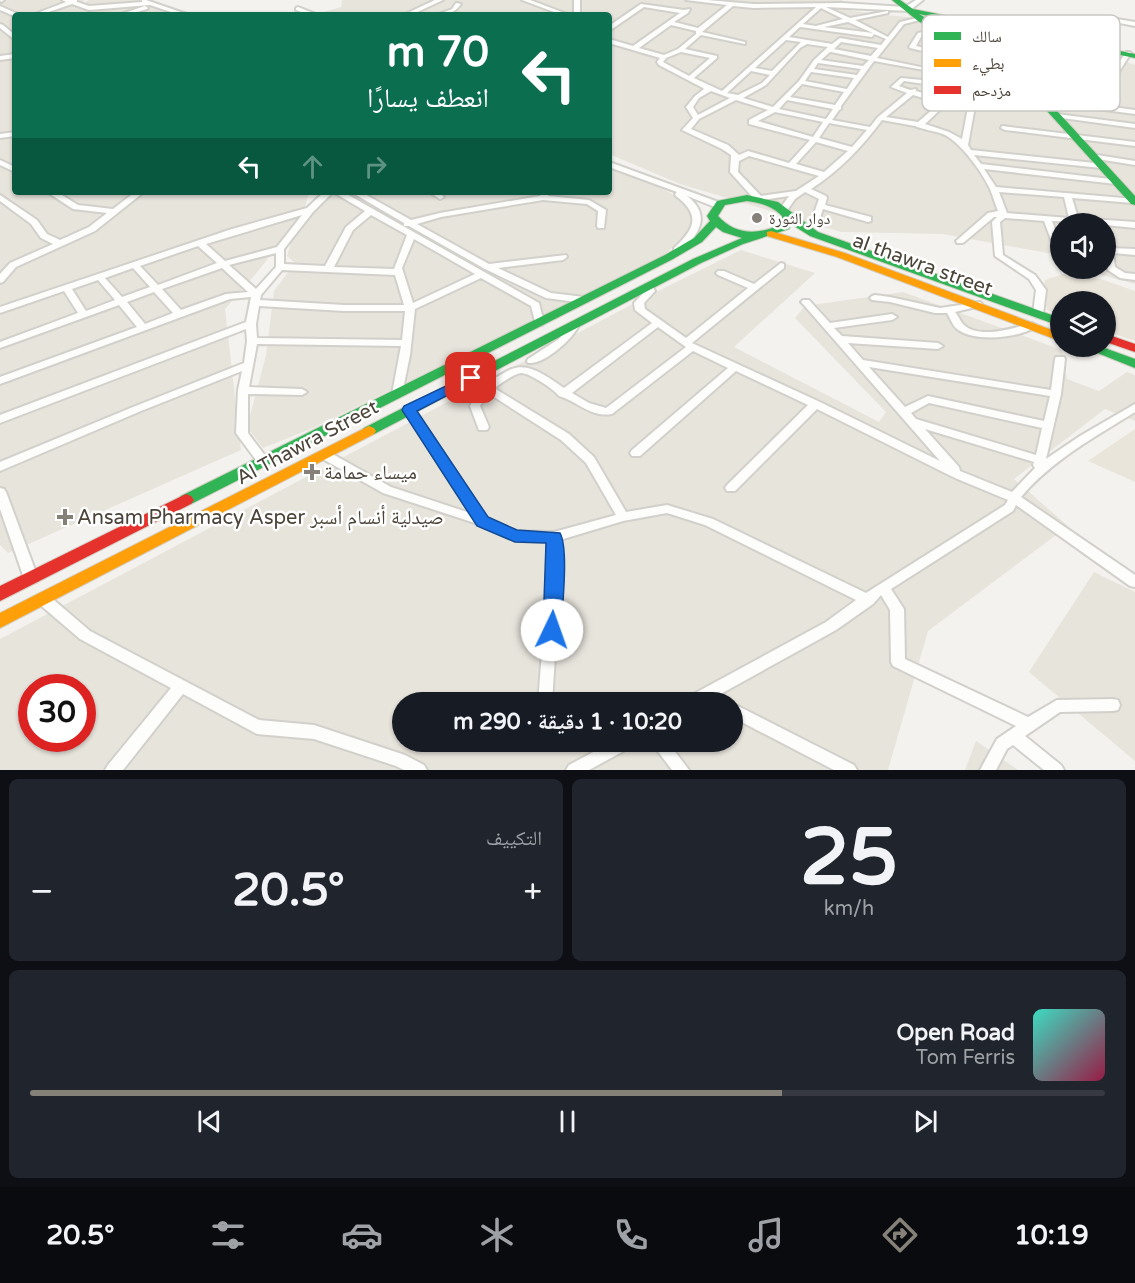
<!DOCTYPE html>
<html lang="ar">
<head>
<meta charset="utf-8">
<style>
  :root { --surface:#171b24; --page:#20242c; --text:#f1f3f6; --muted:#9ea1a6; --line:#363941; --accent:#868178 }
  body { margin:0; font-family:"Varela Round","Noto Naskh Arabic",sans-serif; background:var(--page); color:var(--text); direction:rtl; height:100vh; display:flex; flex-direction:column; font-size:22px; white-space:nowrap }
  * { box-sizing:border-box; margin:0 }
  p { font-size:20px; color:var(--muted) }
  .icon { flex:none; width:33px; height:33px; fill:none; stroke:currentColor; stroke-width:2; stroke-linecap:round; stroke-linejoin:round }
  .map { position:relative; height:770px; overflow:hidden; direction:ltr }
  .drawer { display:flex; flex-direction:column; gap:9px; padding:9px; background:#0d0f14; flex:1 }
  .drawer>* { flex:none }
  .banner { position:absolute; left:12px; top:12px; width:600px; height:183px; border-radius:6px; box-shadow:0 2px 4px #0004; direction:rtl; background:#0b6e4f; color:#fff; overflow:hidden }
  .buttons { position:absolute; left:1050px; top:213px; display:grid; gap:12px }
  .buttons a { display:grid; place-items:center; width:66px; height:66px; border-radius:50%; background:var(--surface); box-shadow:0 2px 4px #0004; font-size:30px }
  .speed { position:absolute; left:18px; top:674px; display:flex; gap:12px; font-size:30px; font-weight:700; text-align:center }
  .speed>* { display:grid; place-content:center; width:78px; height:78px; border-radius:50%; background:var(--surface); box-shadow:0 2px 4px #0004; line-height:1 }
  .speed .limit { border:9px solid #d22; background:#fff; color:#111 }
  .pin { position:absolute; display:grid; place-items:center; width:51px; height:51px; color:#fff; margin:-26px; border-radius:12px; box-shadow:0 3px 9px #0006 }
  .me { position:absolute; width:66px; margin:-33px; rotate:3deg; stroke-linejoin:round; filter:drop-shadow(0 0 4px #0008) }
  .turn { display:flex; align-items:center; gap:21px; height:126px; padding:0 24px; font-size:27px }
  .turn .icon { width:78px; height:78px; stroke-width:2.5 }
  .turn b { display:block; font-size:42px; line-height:51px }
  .lanes { display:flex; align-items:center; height:57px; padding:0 24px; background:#0003; justify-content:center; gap:30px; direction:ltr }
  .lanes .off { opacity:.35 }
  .big { font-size:45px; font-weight:800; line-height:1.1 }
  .drawer .widget { flex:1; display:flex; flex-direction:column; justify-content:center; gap:9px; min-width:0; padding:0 21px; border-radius:9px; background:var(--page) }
  .drawer .dial { align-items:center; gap:0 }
  .dial b { font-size:78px; line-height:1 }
  .song { display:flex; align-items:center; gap:18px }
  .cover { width:72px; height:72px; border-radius:9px; background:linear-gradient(135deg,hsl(170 70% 55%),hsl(340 70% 35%)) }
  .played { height:6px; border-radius:3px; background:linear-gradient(90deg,var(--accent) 70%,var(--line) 70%) }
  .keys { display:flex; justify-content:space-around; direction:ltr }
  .heat { display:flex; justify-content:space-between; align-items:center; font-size:33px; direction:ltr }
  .drawer .tiles { flex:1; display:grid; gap:9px; grid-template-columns:1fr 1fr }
  .widget:last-child { grid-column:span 2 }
  .trip { position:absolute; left:392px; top:692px; width:351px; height:60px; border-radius:30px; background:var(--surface); box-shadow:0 2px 4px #0004; font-weight:800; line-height:60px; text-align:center; direction:rtl }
  .tab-bar { display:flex; height:96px; justify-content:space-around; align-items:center; background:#090b0e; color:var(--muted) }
  .tab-bar .icon { width:42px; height:42px }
  .tab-bar .on { color:var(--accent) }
  .tab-bar b { font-size:27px; color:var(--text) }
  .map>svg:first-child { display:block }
</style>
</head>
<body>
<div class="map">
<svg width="1135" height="770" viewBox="0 0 1135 770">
  <rect width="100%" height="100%" fill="#f4f2ee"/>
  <g fill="#e7e4dc" fill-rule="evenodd">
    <polygon points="0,0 85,0 78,5 92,15 15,15 15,192 309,192 304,211 259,270 225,309 241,450 8,553 0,545"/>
    <polygon points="89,0 151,0 198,15 98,15 85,2"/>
    <polygon points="342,0 842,0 853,11 940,21 1100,52 1135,65 1135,284 1080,269 1106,268 1106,224 1060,224 1060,260 1053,254 943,234 841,232 680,184 609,154 609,15 314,15 341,7"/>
    <polygon points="609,166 661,188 686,202 694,212 694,228 662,257 313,428 263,448 247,427 266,355 274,291 295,263 287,256 292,239 322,203 336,192 609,192"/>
    <path d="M741,250l74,23 -81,74 145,75 7,-10 -91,-94 10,-12 98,-14 159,58 5,29 32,12 28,-19 8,3v46l-30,-12 -91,70 54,47 -140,105 -40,139h-888v-131l642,-340zM32,687h50v51h-50zM402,702h330v39h-330z"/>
    <polygon points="1094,572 1135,592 1135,761 1029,672"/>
    <polygon points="976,741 1018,770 965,770"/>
  </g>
  <g fill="#eae5da">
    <polygon points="1063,274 1101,279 1135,291 1135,341 1106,331 1106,302 1060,302 1060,315 1047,310 1043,293 1045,280"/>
    <polygon points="1135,429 1135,482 1088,461"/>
  </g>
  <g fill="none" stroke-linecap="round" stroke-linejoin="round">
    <g stroke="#d2d0cb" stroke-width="4">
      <g id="street">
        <polygon points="0,0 4,0 1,2"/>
        <polygon points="62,0 77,0 77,2 89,6 142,2 142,0 146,0 189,15 180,15 150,5 89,10 72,4 40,15 32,15 66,2"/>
        <polygon points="435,0 443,0 411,15 403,15"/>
        <polygon points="522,0 530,0 570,15 562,15"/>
        <rect x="574" y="0" width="6" height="15"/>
        <path d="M686,0h21l46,4 89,-1 63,4 11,-7h7l-14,11 -83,-4 24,11 38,-7v2l-33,7 33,17 12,-15 21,-5 3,2 -20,5 -27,34 58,12v2l-61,-11 -33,45v3l-2,1 -7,10 38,7 8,-10 29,-24 -16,-6 10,-9 21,2 3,-2 48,10 20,-30 -28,3 -55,-13 -1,-1 9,-14 23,-5 3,2 -22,5 -6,11c16,4 58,18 70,7l76,15 9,-10 -95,-21 3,-2 95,20 12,-12 3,2 -9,11 38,8 8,-12h4l1,1 -33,52 37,5v4l-92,-12 -1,-1 18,-29 -64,-13 -18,31 -10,55 3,5 133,14v4h-3l-127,-13 7,9 138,16 1,2 -4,2 -132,-15 12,18 139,12v4h-2l-61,-5 6,20 57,4v6l-29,-3v-1l-54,-3 8,22v13l-4,-3 -12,-32 -39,-3 -5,4 3,33 32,20 11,15 -3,24 -5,3 -5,-3 3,-24 -7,-11 -34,-23 -3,-34 5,-5h-3l-31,26h-6l-1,-2 32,-28 10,-2c-3,-7 -5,-15 -8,-22 -8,-17 -29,-46 -45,-54 -9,-4 -25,-6 -30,-9l-33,-6c-20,27 -43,51 -71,69l15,7 1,2 -2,7 46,12v4l-3,1 -45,-13 -5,15h-6l-1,-2 8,-23 -14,-7 -10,7 -9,13h-3l-4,-2 10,-14 -33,5 -26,-29 1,-17 -9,-6 -40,-19 11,-12 -7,-11 9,-11 9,-7 -1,-1 -44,-23 -2,-3 3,-4 -51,-15v-4l24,7 47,-33 -36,-6 -35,24v-5l32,-22 43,6 6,-1 -2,4 -14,9 24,6 29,-23zM733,6l20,2 63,-1 -94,84 -28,-13 23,-20v-2l-32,-7 16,-14 44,9v-2l-43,-10zM821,8l22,11 -27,7 -13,-2zM848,22l25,11 -49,-6zM671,25l25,6v3l-18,15 -14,6 -25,-7zM800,27l72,10 2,-3 12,5 -5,6 -41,-7 -8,6 -43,-7zM786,40l15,2 -29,29 -17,-3zM841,42l37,6 -7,8 -37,-7zM807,44l21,3 -14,13 -15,21 -26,26 -30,-9 23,-13 34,-37zM681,52l29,6 -21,18 -26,-14 3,-4zM830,52h1l38,8 -6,6 -42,-6zM1077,59l39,8 -7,11 -41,-8zM818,63l43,6 -4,6 -43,-6zM751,71l19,4 -8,8 -24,12 -11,-2zM811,72l43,6 -7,11 -42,-8zM1065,73l42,8 -16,24 -42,-6zM904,81l20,3 3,-2 28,7 -12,10 -27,-8v-2l-6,1 -11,-4zM802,84l42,8 -9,13 -45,-8zM961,90l10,2 -9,47 -13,-7 -24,-8zM711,91l19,7 -32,17 -5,-8 6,-9zM913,95l27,8 -22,19 -32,-5zM736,100l32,10 -19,10v4l61,16 -21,23 -41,-12 -9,4 -11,-10 -37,-16 8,-10zM787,100l46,9 -7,10 -47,-10zM775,112l48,10 -10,15 -55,-16zM829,123l38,7 -15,17 -33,-9zM816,142l32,9 -24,21 -28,-8zM749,156l70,20 -23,15 -35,5 -23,-24 1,-11zM999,192l65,5 5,21 -62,-5z"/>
        <path d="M456,3l5,1c-6,9 -14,11 -25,11l16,-6z"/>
        <polygon points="0,6 18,14 19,15 14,16 0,10"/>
        <polygon points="145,6 148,8 147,9 127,15 118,15"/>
        <polygon points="298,7 316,14 317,15 309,15 296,10 296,8"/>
        <polygon points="1111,18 1135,22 1135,26 1109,21 1108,20"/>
        <polygon points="0,24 3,25 15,35 15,40 0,28"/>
        <polygon points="15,54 15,58 0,60 0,56"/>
        <polygon points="1057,114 1135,124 1135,128 1055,117 1054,116"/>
        <polygon points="1002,126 1135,142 1135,146 1005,130 1001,128"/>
        <polygon points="15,132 15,136 0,138 0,134"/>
        <polygon points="1091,154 1135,161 1135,165 1091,158"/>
        <polygon points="0,160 15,167 15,172 0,165"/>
        <path d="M609,162l112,41 1,2 -1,2h-6l-28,-11c25,19 12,39 -7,56h-6v-4c21,-19 27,-33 2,-52l-1,-2 2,-2 -68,-25z"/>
        <polygon points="47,192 57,192 78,205 113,209 135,192 144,192 95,231 16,267 3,282 0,283 0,274 10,263 53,244 41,238 31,224 0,201 0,195 37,220 47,234 60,240 89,227 107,213 73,209"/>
        <path d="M324,192h9l-20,20 -29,37v15l41,2 21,-39 19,-16 -32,-19h10l196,111 5,20 -2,2h-6l-5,-19 -50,-28 -66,31 -5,46 -8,39 -5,3 -5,-3 9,-48 -144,-2 -8,43 53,2 5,3 -5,3 -54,-1v39l21,28 -2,3h-8l-23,-31 2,-43 4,-19 -101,40 -141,60v-9l133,-55 111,-44 3,-22 -1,-12 -246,94v-8l246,-93 5,-25 -21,2 -230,85v-7l137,-50 -18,-22 -119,43v-6l78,-29 -14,-22 -64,22v-6l232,-78 75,-21zM302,215l-25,32 -52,14 -19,-17zM371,215l36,20 -13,34 -60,-2 19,-37zM414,239l61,35 -62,29 -11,-35zM198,246l19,17 -59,22 -18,-19zM276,253v14l-20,22 -27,-24zM133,268l17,19 -28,10 -17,-19zM222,268l26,24 -22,2 -45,16 -19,-21zM282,270l113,5 9,30h-60l-84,-5 1,-5zM98,280l17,20 -29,11 -14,-22zM154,292l19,21 -28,11 -18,-22zM259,306l85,5h61l-3,29 -145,-2 -1,-14z"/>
        <polygon points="351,192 361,192 411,220 440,213 540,196 542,192 550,192 548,196 589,200 606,210 604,228 598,228 597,226 598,211 587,204 543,200 441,217 417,224 489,264 566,255 567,257 563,260 498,268 551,293 584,297 589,300 584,303 546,298 485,269 409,226 404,226 404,223"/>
        <polygon points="429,192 438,192 444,197 440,199"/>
        <polygon points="1106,244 1111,248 1135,249 1135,255 1113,253 1115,267 1125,273 1135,274 1135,280 1120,278 1108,270 1106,262"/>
        <path d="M781,263l3,1v4l-92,75 128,59 120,59 -137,-157 -2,-2 2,-2h6l21,23 62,-9 5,3 -5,3 -58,8 8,8 96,7 5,3 -5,3 -90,-6 15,17 188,30 4,-31 1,-2h8l1,2 -4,35 -15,65 34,-23 55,-32v8c-40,25 -83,48 -114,85l114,78v12l-5,-1 -114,-81 -3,6 -122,78 13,20 1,50 123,58 29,-17 56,-1 5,1 2,5 -2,5 -5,1 -53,1 -35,24 36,29 3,5h-20l-31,-25 -6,4 -11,21h-16l17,-31 19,-13 -123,-60 -2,-4 -1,-52 -9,-15 -8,9 -37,26 -130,72h-20l2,-5 138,-75 30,-22 -151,-75 -38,-12 -44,8 -63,19 1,26 -9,136h-14l11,-136 -1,-24 -33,-1 -37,-17 -95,-31 -62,-35 -2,-3 2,-3h8l62,35 79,26 -66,-103 5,-4 4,2 73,110 30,13 38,1 62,-17 -30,-52 -25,-23 -73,-47 -8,13 9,21 -2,3h-8l-9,-24c6,-13 13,-21 25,-28 6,-3 11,-7 17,-9 18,-7 38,10 52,19l88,-65 -17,-13 -1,-7 11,-12 1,-6h6l3,6 -11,12 1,6 41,29 62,-50 -30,-13 -2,-2 2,-2h6l30,13zM658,327l28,20 -80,61 -17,-5 -17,-10zM693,351l35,17 -96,82 -2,3 2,3h8l96,-85 72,34 -81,80 -2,3 2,3h8l82,-82 138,69 53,22 -3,5 -139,88 -153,-74 -46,-14 -41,7 -32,-55 -25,-23 -75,-46c7,-4 19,-14 27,-15 9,0 34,17 38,23 18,5 32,22 53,18zM869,367l181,29 -6,25 -116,-25 -23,11zM929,403l113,25 -6,27 -120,-36 -5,-6zM925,429l109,33 -1,3 2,3 -23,24 -52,-21 -1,-4z"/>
        <path d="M875,295l15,2 50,11 40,-6 2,2 -2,2 -25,6c3,3 5,9 8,12 15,16 51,4 69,-1l5,3c-16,12 -63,17 -80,3 -4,-3 -7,-11 -10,-16h-12l-45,-11 -18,-2 -2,-2 2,-2z"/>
        <path d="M574,322l5,3c-6,14 -35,40 -51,38l-1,-2 1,-2 31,-20 12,-16z"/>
        <polygon points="0,488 4,489 6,492 38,578 36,582 31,583 26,582 24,578 0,509"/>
        <polygon points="43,594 48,595 90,631 259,720 314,725 405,755 424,765 427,770 404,770 396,766 314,739 257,734 183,694 123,770 105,770 108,765 171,688 80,639 38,603 36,599 38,595"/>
        <polygon points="732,703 854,765 857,770 834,770 732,717"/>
        <polygon points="614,741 636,741 633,746 589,770 566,770 569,765"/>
        <polygon points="650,741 667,741 689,770 672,770"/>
      </g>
    </g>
    <g stroke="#d3cfc5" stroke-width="2">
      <g id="fast">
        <polygon points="892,0 900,0 913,9 1135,54 1135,58 919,14 1013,68 1035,87 1135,196 1135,205 1131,204 1029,91 1007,72 918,21"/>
        <path d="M747,195l31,7 40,30 242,86v8l-250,-90 -19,-12 -2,5 -46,15 -42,19 -327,171h-10l-2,-3 2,-3 329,-169 49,-21 -19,-6 -7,-5 -14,15 -29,17 -482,245h-10l-3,-4 3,-4 484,-241 29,-17 16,-17 -3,-5 10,-15zM747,201c14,2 25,5 35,15l-2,9c-23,10 -45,10 -62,-9l7,-11z"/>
        <polygon points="1080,346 1099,346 1135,359 1135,368"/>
      </g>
    </g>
    <g stroke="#d3cfc5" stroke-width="2">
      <g id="slow">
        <polygon points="771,231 845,253 1060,333 1060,341 837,257 767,236 767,232"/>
        <polygon points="369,426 374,428 376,431 374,434 0,628 0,613"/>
      </g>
    </g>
    <g stroke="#d3cfc5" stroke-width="2">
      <g id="jam">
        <polygon points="1106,334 1135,344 1135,352 1106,342"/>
        <polygon points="186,494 191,496 194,500 191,504 0,601 0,586"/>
      </g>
    </g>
    <use href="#street" fill="#fdfdfc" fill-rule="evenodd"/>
    <use href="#fast" fill="#30b455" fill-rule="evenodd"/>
    <use href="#slow" fill="#ff9f0a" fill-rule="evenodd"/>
    <use href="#jam" fill="#e5322d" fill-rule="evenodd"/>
  </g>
  <path fill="#1a73e8" stroke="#114b97" stroke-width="1.5" d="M471,374l6,4 -2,3 -58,30 71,106 29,13 43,3c9,16 2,76 1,97l-3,5 -6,2 -6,-2 -3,-5 3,-87 -31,-1 -38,-16 -75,-116 2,-4z"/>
  <g fill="#868178" stroke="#fff" stroke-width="2">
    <circle cx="757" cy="218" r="6"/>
    <path d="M309 463h6v6h6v6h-6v6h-6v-6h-6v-6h6z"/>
    <path d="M62 508h6v6h6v6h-6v6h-6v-6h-6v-6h6z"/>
  </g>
  <g text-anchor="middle" stroke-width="5" stroke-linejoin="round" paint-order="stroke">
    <g font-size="16" fill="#4b4439" stroke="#fff" text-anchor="start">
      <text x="769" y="224">دوار الثورة</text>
    </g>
    <g font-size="20" fill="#4b4439" stroke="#fff">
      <text transform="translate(923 264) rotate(20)" y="7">al thawra street</text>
      <text transform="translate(307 442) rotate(-28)" y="7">Al Thawra Street</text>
    </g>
    <g font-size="20" fill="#4b4439" stroke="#fff" text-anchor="start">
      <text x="324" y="479">ميساء حمامة</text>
      <text x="77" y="524">Ansam Pharmacy Asper صيدلية أنسام أسبر</text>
    </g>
  </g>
  <rect x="922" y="15" width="198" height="96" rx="9" fill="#fff" stroke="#c9c7c4" stroke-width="1.5"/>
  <rect x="934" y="32" width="27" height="8" fill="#30b455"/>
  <rect x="934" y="59" width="27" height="8" fill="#ff9f0a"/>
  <rect x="934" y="86" width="27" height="8" fill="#e5322d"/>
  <g font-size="16" fill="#4b4439">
    <text x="972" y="42">سالك</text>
    <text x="972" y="69">بطيء</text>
    <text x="972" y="96">مزدحم</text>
  </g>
</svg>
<div class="buttons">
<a><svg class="icon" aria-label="sound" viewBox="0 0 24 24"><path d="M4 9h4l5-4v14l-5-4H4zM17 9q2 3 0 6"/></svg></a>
<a><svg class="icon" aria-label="layers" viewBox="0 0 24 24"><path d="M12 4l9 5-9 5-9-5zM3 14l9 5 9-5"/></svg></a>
</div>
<div class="speed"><div class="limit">30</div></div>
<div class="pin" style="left:471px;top:378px;background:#d93025"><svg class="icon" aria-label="arrive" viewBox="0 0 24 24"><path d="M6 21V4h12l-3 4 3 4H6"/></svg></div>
<svg class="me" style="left:552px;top:630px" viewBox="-20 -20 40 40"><circle r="19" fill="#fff"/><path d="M0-13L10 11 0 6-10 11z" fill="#1a73e8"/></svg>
<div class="trip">10:20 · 1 دقيقة · 290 m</div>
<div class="banner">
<div class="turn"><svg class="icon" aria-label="left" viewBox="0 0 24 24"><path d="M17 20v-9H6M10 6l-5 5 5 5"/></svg><div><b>70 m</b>انعطف يسارًا</div></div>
<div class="lanes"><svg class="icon" aria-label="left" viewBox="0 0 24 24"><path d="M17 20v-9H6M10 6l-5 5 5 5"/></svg><svg class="icon off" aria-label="ahead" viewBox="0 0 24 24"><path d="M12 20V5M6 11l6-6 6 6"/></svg><svg class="icon off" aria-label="right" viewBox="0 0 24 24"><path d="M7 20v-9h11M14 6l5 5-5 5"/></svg></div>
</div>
</div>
<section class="drawer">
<div class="tiles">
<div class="widget dial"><b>25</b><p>km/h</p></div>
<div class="widget"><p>التكييف</p>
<div class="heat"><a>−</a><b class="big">20.5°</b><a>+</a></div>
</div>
<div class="widget">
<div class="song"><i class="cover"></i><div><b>Open Road</b><p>Tom Ferris</p></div></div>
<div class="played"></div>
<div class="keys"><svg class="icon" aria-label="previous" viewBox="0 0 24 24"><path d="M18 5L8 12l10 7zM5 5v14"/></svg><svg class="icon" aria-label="pause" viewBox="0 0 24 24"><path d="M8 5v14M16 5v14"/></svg><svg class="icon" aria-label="next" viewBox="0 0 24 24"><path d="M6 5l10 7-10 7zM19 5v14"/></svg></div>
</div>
</div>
</section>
<nav class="tab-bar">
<b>10:19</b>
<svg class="icon on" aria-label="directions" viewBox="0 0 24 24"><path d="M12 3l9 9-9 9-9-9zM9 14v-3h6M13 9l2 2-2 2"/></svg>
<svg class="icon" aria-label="music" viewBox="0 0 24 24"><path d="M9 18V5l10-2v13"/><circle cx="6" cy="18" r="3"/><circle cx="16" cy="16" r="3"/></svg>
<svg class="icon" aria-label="phone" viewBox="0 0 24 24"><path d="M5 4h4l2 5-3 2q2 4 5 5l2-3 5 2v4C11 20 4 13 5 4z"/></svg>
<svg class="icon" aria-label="climate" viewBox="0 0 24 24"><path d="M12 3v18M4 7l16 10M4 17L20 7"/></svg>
<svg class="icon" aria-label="car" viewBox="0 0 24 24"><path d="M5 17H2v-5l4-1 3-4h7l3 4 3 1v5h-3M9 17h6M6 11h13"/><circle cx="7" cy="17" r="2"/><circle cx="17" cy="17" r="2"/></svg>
<svg class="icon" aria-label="filters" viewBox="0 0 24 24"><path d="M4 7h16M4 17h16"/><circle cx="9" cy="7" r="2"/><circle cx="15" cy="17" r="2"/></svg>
<b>20.5°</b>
</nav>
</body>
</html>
